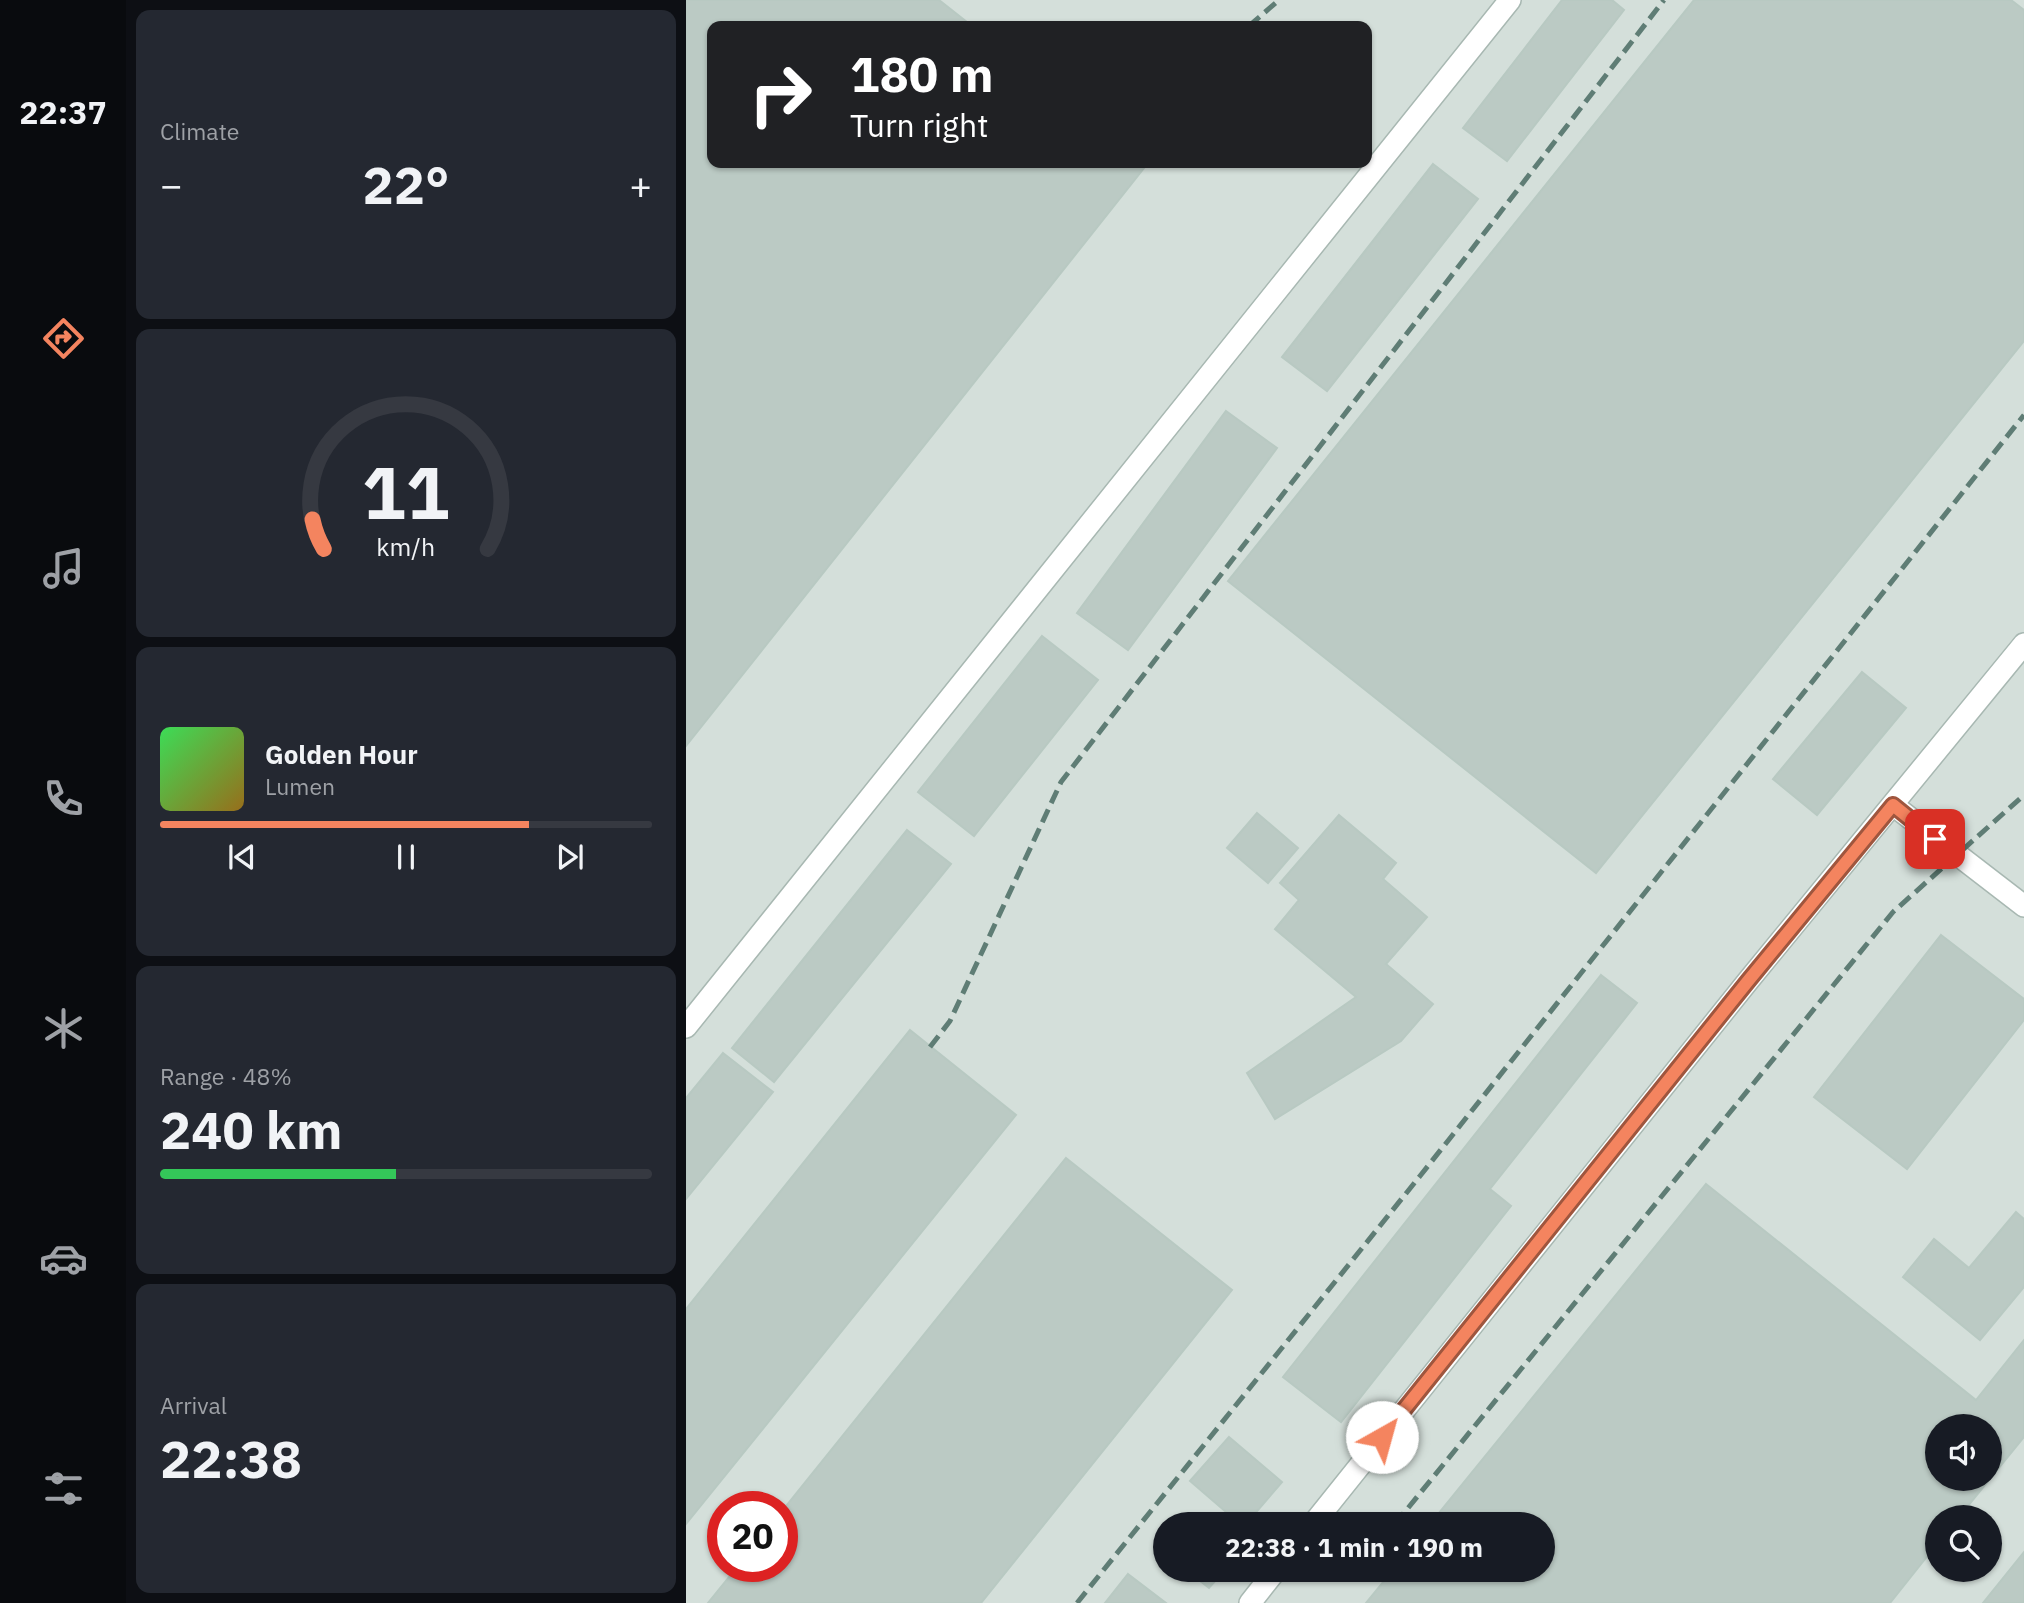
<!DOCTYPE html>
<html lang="en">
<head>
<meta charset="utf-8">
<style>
  :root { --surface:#171b24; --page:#242831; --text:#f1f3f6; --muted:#9ea1a6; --line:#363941; --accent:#f4845f }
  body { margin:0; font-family:"IBM Plex Sans",sans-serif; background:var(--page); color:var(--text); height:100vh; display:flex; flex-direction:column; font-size:26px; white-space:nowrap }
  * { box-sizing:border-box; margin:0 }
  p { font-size:23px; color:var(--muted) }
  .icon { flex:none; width:38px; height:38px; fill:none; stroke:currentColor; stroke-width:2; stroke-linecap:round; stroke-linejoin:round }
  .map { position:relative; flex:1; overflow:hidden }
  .side { display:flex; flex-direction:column; gap:10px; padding:10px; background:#0d0f14; width:560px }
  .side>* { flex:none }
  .banner { position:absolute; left:21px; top:21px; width:665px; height:147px; border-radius:14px; box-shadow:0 2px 5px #0004; background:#202124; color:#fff; overflow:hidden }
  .tools { position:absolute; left:1239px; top:1414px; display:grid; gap:14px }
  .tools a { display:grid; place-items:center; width:77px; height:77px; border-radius:50%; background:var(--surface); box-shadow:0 2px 5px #0004; font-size:35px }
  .speed { position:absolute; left:21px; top:1491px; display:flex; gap:14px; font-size:35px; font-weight:700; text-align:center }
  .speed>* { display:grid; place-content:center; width:91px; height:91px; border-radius:50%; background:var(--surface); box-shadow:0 2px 5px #0004; line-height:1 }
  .speed .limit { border:10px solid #d22; background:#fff; color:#111 }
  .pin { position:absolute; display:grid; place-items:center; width:60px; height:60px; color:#fff; margin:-30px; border-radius:14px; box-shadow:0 4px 10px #0006 }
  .me { position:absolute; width:77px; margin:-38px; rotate:38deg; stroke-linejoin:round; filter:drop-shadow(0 0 5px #0008) }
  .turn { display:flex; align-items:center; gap:24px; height:147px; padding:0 28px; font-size:32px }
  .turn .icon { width:91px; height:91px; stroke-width:2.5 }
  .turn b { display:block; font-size:49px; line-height:60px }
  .big { font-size:52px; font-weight:700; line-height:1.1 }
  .side .tile { flex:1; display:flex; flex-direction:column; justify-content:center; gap:10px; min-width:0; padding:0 24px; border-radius:14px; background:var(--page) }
  .side .dial { align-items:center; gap:0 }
  .dial svg { height:182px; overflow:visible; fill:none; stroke:var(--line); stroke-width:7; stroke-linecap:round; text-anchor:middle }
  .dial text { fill:var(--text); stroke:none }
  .song { display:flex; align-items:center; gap:21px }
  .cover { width:84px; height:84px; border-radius:10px; background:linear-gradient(135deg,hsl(130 70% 55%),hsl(40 70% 35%)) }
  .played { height:7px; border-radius:4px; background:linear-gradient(90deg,var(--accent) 75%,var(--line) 75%) }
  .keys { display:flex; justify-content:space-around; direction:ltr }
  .heat { display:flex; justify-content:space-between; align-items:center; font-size:38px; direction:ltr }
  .charge { height:10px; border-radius:5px; background:linear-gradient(90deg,#34c759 48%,var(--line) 0) }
  .trip { position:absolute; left:467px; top:1512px; width:402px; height:70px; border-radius:35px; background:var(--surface); box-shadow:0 2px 5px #0004; font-weight:700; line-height:70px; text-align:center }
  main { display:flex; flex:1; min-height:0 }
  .tab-bar { display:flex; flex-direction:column; width:126px; justify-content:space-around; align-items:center; background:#090b0e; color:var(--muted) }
  .tab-bar .icon { width:49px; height:49px }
  .tab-bar .active { color:var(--accent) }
  .tab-bar b { font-size:32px; color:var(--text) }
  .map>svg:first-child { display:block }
</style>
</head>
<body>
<main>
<nav class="tab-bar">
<b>22:37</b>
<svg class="icon active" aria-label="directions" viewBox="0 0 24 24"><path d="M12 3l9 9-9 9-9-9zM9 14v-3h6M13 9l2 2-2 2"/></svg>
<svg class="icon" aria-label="music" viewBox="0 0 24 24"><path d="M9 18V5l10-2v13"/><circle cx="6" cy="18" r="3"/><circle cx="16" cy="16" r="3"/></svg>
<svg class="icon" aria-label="phone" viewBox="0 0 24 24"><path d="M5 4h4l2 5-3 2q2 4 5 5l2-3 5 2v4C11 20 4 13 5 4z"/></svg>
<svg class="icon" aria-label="climate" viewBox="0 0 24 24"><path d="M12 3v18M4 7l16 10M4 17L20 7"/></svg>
<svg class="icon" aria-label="car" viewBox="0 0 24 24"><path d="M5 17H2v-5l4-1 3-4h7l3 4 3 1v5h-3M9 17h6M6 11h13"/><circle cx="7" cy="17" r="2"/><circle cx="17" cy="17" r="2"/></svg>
<svg class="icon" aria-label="filters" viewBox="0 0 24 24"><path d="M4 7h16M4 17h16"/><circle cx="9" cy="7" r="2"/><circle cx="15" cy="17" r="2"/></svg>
</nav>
<section class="side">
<div class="tile"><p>Climate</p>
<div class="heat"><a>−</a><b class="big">22°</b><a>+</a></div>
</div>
<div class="tile dial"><svg viewBox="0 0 100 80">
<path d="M14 69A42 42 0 1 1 86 69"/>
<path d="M14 69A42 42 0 0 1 9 56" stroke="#f4845f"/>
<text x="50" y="56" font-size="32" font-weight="700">11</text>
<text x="50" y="72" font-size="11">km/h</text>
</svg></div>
<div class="tile">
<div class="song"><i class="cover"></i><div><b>Golden Hour</b><p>Lumen</p></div></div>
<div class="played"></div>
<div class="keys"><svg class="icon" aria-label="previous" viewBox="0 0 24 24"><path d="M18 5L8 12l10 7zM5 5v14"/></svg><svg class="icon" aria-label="pause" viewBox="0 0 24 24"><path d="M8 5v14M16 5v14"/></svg><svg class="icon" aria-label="next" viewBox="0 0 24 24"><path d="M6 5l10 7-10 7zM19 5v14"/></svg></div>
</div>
<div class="tile"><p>Range · 48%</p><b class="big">240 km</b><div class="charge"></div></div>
<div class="tile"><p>Arrival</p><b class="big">22:38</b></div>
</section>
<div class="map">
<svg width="1338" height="1603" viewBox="0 0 1338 1603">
  <rect width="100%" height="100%" fill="#e6efeb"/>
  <path fill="#d4dfda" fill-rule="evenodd" d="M0,0h1338v1603h-1338zM26,26h655v137h-655zM1251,1426h53v53h-53zM37,1507h59v59h-59zM1251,1517h53v53h-53zM480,1524h378v46h-378z"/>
  <g fill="#bbcac4" stroke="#b8c9c2" stroke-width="2" fill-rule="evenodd">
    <polygon points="0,0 253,0 286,26 26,26 26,163 462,163 0,746"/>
    <polygon points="876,0 926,0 938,10 821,161 777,128"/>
    <polygon points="1008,0 1325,0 1338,10 1338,341 910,873 542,581"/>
    <polygon points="747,164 792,199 641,391 596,357"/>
    <polygon points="540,411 591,448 442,650 391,613"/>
    <polygon points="356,636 412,680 288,836 232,792"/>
    <polygon points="1176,672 1220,708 1131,815 1087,779"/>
    <polygon points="571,813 612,848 582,883 541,848"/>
    <polygon points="653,815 710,863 697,879 741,917 700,964 747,1004 715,1041 589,1119 561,1073 670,997 589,929 613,900 594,883"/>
    <polygon points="221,830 265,864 88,1082 46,1048"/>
    <polygon points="1255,935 1338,999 1338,1020 1221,1169 1128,1097"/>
    <polygon points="915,975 951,1003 804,1189 825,1206 655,1422 597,1377"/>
    <polygon points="224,1030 330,1115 0,1524 0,1309"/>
    <polygon points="37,1053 87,1092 0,1199 0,1098"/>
    <polygon points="380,1158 546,1290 295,1603 22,1603 52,1566 96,1566 96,1511"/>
    <path d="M1020,1184l270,216 48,-60v97l-65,80h-22v27l-47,59h-524l27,-33h151v-46h-114zM1251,1426h53v53h-53z"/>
    <polygon points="1330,1212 1338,1219 1338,1287 1294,1340 1217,1277 1248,1239 1283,1268"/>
    <polygon points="543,1437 596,1482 560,1524 554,1524 504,1481"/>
    <polygon points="1338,1552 1338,1603 1297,1603"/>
    <polygon points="500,1570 539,1570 523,1588"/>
    <polygon points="442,1574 480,1603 419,1603"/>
  </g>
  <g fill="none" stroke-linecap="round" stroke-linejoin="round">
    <g stroke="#a8b8b2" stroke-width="24">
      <g id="minor">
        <polyline points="1207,805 1338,906"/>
        <polyline points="0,1027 824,0"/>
        <polyline points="627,1524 1062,981 1338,644"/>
        <polyline points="564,1603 590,1570"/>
      </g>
    </g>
    <use href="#minor" stroke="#fff" stroke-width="21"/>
    <g stroke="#5f7d75" stroke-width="5" stroke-dasharray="14 7" stroke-linecap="butt">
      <polyline points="563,26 593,0"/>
      <polyline points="244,1047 264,1021 375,782 978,0"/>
      <polyline points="709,1524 1207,912 1338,795"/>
      <polyline points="663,1580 672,1570"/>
      <polyline points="391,1603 734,1176 1338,415"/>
    </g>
  </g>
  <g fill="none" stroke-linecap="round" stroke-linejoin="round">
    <g stroke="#9f563e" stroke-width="18">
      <polyline id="route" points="696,1437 1062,981 1207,805 1249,839"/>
    </g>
    <use href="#route" stroke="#f4845f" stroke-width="12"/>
  </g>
</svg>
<div class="tools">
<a><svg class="icon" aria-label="sound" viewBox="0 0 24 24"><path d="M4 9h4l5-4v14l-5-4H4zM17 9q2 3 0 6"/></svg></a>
<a><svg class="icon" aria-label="search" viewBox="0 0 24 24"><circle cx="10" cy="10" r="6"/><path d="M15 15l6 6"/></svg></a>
</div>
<div class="speed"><div class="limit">20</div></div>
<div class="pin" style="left:1249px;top:839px;background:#d93025"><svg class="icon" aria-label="arrive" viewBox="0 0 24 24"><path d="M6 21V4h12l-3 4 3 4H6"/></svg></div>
<svg class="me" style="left:696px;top:1437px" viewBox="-20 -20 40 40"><circle r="19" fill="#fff"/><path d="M0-13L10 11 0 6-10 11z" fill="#f4845f"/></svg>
<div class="trip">22:38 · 1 min · 190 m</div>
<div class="banner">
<div class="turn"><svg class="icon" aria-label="right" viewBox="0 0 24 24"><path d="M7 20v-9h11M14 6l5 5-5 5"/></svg><div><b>180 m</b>Turn right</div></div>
</div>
</div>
</main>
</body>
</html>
